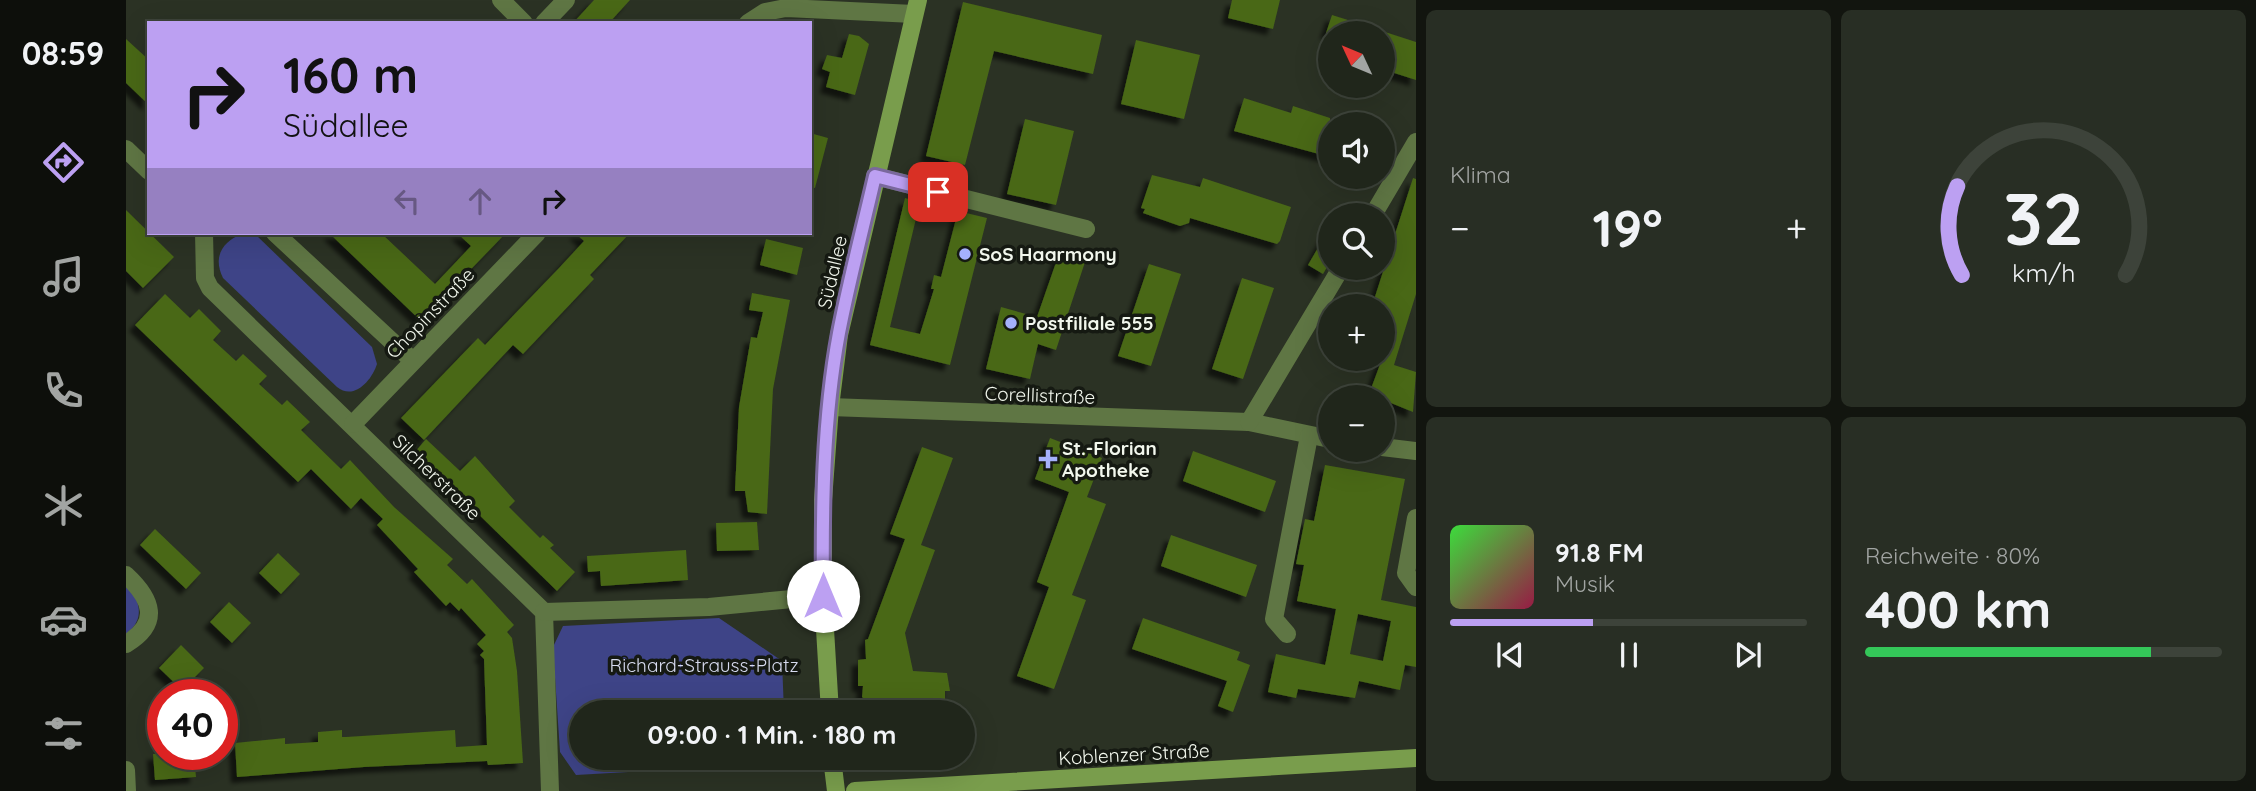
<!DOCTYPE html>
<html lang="de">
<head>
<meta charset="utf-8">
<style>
  :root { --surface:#20261b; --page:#282e24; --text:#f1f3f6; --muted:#a2a5a3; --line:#3d433a; --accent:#bca0f2 }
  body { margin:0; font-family:Quicksand,sans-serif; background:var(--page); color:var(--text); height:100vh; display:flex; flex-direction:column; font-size:26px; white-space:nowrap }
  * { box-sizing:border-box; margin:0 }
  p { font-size:23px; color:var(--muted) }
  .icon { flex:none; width:38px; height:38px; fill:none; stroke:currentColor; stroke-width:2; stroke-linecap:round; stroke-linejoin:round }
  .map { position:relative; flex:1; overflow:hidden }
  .side { display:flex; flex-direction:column; gap:10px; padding:10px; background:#12150f; width:840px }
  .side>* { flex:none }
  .banner { position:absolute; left:21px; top:21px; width:665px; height:214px; border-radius:0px; box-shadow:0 7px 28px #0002,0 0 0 2px var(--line); background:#bca0f2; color:#111; overflow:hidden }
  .needle { width:46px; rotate:314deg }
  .tools { position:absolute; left:1192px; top:21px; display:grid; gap:14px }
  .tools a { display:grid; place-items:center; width:77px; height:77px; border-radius:50%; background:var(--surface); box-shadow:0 7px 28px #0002,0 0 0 2px var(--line); font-size:35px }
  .speed { position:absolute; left:21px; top:679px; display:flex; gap:14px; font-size:35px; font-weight:700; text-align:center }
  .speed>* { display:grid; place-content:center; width:91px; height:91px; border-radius:50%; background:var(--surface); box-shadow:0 7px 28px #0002,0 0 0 2px var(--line); line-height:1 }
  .speed .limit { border:10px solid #d22; background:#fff; color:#111 }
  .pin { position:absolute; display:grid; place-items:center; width:60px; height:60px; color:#fff; margin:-30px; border-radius:14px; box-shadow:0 4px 10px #0006 }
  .me { position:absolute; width:77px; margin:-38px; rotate:0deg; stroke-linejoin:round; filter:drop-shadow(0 0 5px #0008) }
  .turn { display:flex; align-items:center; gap:24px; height:147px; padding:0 21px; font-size:32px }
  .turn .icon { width:91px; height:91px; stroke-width:2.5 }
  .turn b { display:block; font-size:49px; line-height:60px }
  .lanes { display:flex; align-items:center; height:66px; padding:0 21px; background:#0003; justify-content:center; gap:35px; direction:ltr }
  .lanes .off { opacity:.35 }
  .big { font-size:52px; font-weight:800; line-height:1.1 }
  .side .tile { flex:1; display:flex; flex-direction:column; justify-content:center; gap:10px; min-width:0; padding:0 24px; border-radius:10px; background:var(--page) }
  .side .dial { align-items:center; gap:0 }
  .dial svg { height:182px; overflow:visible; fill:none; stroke:var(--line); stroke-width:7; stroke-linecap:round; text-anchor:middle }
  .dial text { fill:var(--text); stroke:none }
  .song { display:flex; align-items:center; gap:21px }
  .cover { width:84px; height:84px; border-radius:10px; background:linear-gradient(135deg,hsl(120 70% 55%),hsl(340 70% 35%)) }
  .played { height:7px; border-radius:4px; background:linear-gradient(90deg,var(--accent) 40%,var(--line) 40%) }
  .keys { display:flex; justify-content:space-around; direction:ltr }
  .heat { display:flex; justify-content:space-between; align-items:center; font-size:38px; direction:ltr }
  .charge { height:10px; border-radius:5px; background:linear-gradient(90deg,#34c759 80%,var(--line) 0) }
  .side .tiles { flex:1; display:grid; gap:10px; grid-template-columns:repeat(2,1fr) }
  .trip { position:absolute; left:443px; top:700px; width:406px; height:70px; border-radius:35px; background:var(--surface); box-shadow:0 7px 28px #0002,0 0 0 2px var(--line); font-weight:800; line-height:70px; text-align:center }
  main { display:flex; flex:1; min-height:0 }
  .tabs { display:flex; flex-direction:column; width:126px; justify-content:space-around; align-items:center; background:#0d0f0b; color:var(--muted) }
  .tabs .icon { width:49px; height:49px }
  .tabs .selected { color:var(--accent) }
  .tabs b { font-size:32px; color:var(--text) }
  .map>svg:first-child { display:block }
</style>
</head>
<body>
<main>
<nav class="tabs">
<b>08:59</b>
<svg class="icon selected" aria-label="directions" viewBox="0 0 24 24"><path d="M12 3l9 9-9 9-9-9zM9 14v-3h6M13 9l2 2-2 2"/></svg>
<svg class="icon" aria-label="music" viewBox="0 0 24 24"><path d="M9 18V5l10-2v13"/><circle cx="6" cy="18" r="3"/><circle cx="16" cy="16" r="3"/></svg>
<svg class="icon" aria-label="phone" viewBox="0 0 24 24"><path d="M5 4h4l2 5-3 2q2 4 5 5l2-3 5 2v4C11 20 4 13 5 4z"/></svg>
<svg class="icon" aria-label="climate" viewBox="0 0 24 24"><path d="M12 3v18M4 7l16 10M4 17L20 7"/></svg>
<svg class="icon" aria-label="car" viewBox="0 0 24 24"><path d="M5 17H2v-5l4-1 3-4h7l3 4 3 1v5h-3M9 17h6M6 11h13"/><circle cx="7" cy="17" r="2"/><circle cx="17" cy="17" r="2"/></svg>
<svg class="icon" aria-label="filters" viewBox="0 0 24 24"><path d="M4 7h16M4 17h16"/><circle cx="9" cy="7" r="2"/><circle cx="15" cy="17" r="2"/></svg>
</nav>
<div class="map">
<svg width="1290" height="791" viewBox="0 0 1290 791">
  <defs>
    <filter id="shadow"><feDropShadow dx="-6" dy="6" stdDeviation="2" flood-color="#0009"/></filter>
  </defs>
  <rect width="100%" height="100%" fill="#2b3224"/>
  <g fill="#3e4487">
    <path d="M116,234l14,1 116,112 5,17c-5,16 -23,37 -40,23l-114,-109c-10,-20 -2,-36 19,-44z"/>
    <path d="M0,583c14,17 20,36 0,51z"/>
    <polygon points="593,618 656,661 658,712 455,712 455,758 660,758 660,763 450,775 434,752 427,647 437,626"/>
  </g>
  <g fill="#486717" fill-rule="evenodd" filter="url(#shadow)">
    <polygon points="468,0 504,0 483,23 447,23"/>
    <polygon points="1106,0 1154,0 1147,29 1102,18"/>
    <polygon points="837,2 976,35 967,74 868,51 839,165 800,156"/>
    <polygon points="1206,15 1254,30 1253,33 1200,33"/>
    <polygon points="1256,31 1290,42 1290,80 1256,69"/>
    <polygon points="723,34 733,36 743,44 729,95 700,87 704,72 696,69 701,55 716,58"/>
    <polygon points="0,39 23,60 23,105 0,83"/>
    <polygon points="1010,40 1074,55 1058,119 995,104"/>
    <polygon points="1118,98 1165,113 1167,106 1204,118 1204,157 1108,131"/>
    <polygon points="899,119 948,131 930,205 881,194"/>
    <polygon points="684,133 702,138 689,188 684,187"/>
    <polygon points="1026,175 1074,187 1077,178 1165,207 1154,241 1151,244 1064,218 1063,223 1054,226 1017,213 1019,209 1015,208"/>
    <polygon points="1287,178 1290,179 1290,294 1268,365 1290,372 1287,412 1243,394 1256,359 1256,306 1246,306"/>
    <polygon points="779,198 794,202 764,327 794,334 808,289 805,289 808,275 815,277 832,211 861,218 824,365 744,345"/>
    <polygon points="0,210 48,257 17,288 0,271"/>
    <polygon points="1204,227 1204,262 1197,274 1182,265"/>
    <polygon points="203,233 255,233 309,284 345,246 331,233 380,233 295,321"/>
    <polygon points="449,233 504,233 464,275 468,279 397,354 387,345 298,440 275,418 352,338 359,345 433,268 458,241"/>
    <polygon points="640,239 677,248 671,275 634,265"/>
    <polygon points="934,251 960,259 930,350 912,344 904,379 860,369 875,307 911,317"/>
    <polygon points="1023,264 1055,274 1025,366 992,356"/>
    <polygon points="1116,278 1148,288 1117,379 1086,369"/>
    <polygon points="626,293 664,300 647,389 641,514 622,512 619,491 609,491 613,407 625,337 631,338 637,312 623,310"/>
    <polygon points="39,294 64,318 73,309 95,331 87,340 110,361 117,354 141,376 133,384 156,405 161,400 184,422 175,430 215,469 224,460 268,507 327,559 321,565 341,584 346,579 388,625 381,632 386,638 391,671 397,763 362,765 361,761 238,767 111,777 109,743 159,738 159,744 192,742 192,732 216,730 216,737 220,737 329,730 330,747 361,745 358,659 354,655 358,651 351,644 360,635 335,608 333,611 324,602 320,606 288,572 292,569 251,525 257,519 235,498 225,509 185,469 172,482 9,325"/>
    <polygon points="924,438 976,458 961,497 980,504 946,595 960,600 928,689 891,676 923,587 911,582 943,492 909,479"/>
    <polygon points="300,439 334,471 349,456 389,501 383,507 414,538 417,535 428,545 424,548 449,572 431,591 289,452"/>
    <polygon points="796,447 827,458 795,545 809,550 779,633 787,671 821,673 824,691 819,691 819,706 793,708 793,711 753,712 736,697 737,686 732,686 732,660 740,659 739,640 742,639 779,539 764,534"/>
    <polygon points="1067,451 1150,481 1139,512 1057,481"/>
    <path d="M1199,465l80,14 -24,121 35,7v60l-11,-2 -5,25 -41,-9 -4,17 -57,-9 -2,9 -28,-6 8,-38 49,11 1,-4 10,-52 -39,-8 7,-36 -8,-1 9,-45 9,2zM1232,614l33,7 -8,40 -33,-7z"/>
    <polygon points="631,522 633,550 591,551 590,523"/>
    <polygon points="29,529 75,573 60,589 14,545"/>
    <polygon points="1045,535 1131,565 1120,597 1035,566"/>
    <polygon points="560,550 562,580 475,586 474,571 462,572 461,556"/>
    <polygon points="152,553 174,574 155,594 133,573"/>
    <polygon points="103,602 125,623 106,643 84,622"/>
    <polygon points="1017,618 1114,652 1111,660 1124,665 1107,712 1092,706 1101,681 1006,649"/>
    <polygon points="55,645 78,668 56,690 33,668"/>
    <polygon points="27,754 68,754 70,777 29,780"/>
  </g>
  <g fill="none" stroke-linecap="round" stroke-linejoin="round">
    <g stroke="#5f7644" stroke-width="18">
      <polyline points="375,0 398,23"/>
      <polyline points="418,23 440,0"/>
      <polyline points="622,23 639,12 660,8 788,14"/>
      <polyline points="0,149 23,171"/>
      <polyline points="749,176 960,229"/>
      <polyline points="1247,215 1290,142"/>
      <polyline points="78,233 79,278 84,288 418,612 424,791"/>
      <polyline points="149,233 287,361"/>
      <polyline points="704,407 1123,422 1204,439"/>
      <polyline points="1123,422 1215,268"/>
      <polyline points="227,424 411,233"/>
      <polyline points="1256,447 1290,451"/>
      <polyline points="1290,518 1280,573 1290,587"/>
      <path d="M0,575c26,24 35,48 0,69"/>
      <polyline points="418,612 583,607 697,596"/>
      <polyline points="1161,634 1148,619 1183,436"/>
      <polyline points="0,770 1,791"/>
    </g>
    <g stroke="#799d4c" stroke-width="18">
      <polyline points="704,712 697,596 697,500 704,407 713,335 792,0"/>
      <polyline points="706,758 710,791"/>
      <polyline points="729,791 1290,758"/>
    </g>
  </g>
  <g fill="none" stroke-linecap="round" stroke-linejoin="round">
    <g stroke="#7a689d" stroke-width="18">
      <path id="route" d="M697,596c-1,-87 0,-177 16,-263 10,-52 24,-105 36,-157l63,16"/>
    </g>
    <use href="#route" stroke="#bca0f2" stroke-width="12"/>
  </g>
  <g fill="#a5b1fc" stroke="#151912" stroke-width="2.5">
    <circle cx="839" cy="254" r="7"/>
    <circle cx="885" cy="323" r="7"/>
    <path d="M918.5 448.5h7v7h7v7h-7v7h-7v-7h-7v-7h7z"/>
  </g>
  <g text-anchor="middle" stroke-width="7" stroke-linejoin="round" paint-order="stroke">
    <g font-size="19" font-weight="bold" fill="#f2f7ed" stroke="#151912" text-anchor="start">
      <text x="853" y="261">SoS Haarmony</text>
      <text x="899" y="330">Postfiliale 555</text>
      <text x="936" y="455">St.-Florian<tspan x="936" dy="22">Apotheke</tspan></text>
    </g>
    <g font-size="19" fill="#f2f7ed" stroke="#151912">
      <text transform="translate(706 272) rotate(-77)" y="7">Südallee</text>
      <text transform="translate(304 313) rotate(-46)" y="7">Chopinstraße</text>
      <text transform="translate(914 395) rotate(2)" y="7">Corellistraße</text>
      <text transform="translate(311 477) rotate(44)" y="7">Silcherstraße</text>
      <text transform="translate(1008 754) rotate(-3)" y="7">Koblenzer Straße</text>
    </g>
    <g font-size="19" fill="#d7dbef" stroke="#151912">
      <text x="578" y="672">Richard-Strauss-Platz</text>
    </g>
  </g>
</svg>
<div class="tools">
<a><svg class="needle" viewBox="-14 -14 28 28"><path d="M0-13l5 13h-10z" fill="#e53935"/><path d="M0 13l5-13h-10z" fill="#a2a5a3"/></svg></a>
<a><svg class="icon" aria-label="sound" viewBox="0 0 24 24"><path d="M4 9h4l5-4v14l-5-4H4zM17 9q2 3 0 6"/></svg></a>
<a><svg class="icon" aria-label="search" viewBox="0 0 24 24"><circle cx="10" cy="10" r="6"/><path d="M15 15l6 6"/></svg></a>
<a>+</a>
<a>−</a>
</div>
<div class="speed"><div class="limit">40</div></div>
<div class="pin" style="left:812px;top:192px;background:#d93025"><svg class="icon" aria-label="arrive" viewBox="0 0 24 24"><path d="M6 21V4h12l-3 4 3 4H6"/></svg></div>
<svg class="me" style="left:697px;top:596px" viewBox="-20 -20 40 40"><circle r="19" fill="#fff"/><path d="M0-13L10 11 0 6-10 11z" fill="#bca0f2"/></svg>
<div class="trip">09:00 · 1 Min. · 180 m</div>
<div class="banner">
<div class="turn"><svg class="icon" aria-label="right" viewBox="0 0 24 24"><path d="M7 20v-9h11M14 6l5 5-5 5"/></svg><div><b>160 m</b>Südallee</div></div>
<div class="lanes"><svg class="icon off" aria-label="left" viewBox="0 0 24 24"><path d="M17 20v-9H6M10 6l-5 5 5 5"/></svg><svg class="icon off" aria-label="ahead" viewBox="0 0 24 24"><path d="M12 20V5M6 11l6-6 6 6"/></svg><svg class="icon" aria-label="right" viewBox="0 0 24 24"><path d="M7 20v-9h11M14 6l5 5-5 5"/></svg></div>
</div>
</div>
<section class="side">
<div class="tiles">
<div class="tile"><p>Klima</p>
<div class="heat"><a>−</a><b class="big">19°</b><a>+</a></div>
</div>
<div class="tile dial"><svg viewBox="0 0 100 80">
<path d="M14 69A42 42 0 1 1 86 69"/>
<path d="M14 69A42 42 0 0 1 12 30" stroke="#bca0f2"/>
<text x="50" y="56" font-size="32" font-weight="700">32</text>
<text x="50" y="72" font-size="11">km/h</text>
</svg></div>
<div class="tile">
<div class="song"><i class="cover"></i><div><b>91.8 FM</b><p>Musik</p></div></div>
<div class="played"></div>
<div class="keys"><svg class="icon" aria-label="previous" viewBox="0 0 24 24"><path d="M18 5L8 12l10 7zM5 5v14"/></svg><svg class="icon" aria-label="pause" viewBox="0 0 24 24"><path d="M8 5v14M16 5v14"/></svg><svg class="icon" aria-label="next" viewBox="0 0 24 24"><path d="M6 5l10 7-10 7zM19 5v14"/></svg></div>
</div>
<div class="tile"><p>Reichweite · 80%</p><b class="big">400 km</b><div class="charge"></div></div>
</div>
</section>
</main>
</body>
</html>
